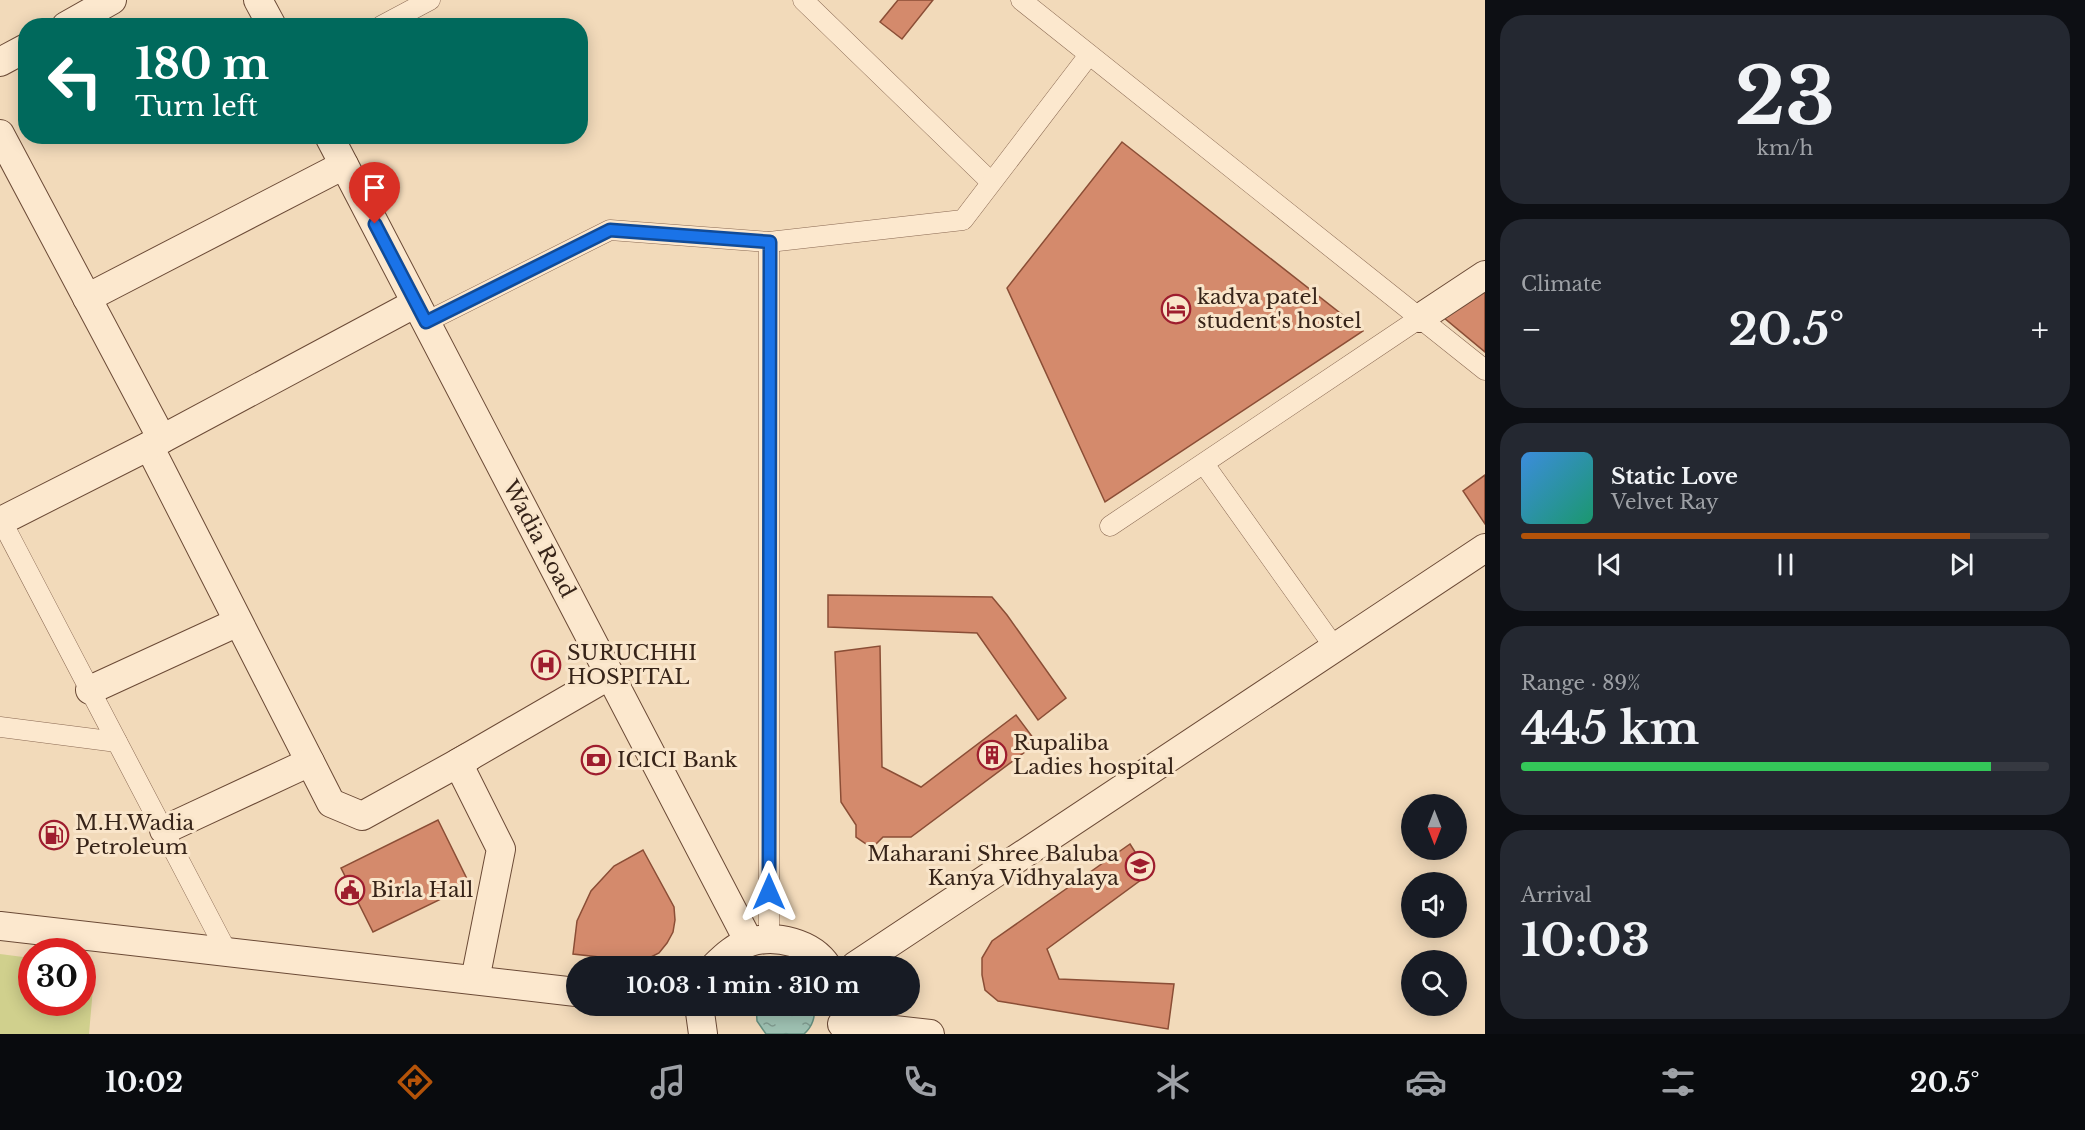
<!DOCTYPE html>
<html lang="en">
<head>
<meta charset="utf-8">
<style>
  :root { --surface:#171b24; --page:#242831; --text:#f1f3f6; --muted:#9ea1a6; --line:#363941; --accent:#b45309 }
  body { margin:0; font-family:"Libre Baskerville",serif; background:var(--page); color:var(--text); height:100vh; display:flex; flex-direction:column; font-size:22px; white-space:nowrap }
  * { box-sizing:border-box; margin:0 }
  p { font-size:20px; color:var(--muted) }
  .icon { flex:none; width:33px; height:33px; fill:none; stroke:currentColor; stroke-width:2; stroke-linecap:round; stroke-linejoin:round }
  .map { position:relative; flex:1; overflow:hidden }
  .panel { display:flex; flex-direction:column; gap:15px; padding:15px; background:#0d0f14; width:600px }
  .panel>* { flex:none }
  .top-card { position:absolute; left:18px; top:18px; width:570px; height:126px; border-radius:24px; box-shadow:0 3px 15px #0003; background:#00695c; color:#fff; overflow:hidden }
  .needle { width:39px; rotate:180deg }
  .buttons { position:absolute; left:1401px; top:794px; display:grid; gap:12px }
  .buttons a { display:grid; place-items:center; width:66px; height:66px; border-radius:50%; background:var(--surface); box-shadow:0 3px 15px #0003; font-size:30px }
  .speed { position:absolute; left:18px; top:938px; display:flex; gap:12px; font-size:30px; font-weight:700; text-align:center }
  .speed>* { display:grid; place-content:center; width:78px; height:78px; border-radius:50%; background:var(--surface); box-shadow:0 3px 15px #0003; line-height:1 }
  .speed .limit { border:9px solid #d22; background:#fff; color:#111 }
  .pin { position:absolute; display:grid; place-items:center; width:51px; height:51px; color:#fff; margin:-62px -26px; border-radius:50% 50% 50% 0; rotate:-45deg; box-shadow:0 0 6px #0007 }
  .pin .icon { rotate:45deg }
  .me { position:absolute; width:66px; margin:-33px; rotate:0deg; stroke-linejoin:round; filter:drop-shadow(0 0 4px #0008) }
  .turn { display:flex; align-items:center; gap:21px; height:126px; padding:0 18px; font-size:27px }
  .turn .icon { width:78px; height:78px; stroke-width:2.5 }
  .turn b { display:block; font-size:42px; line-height:51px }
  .big { font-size:45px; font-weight:800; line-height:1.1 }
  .panel .tile { flex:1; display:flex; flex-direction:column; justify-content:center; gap:9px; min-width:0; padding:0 21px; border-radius:24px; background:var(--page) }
  .panel .dial { align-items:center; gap:0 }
  .dial b { font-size:78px; line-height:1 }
  .song { display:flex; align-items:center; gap:18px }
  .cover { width:72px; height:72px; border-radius:9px; background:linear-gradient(135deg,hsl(210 70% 55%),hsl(160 70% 35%)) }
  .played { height:6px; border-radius:3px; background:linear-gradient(90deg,var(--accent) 85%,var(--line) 85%) }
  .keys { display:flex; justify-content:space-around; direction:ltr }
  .heat { display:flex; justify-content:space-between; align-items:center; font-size:33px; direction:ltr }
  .charge { height:9px; border-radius:4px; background:linear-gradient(90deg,#34c759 89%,var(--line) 0) }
  .trip { position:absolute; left:566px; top:956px; width:354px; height:60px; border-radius:30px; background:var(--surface); box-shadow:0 3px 15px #0003; font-weight:800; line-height:60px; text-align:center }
  .tabs { display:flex; height:96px; justify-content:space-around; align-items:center; background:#090b0e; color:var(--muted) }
  .tabs .icon { width:42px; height:42px }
  .tabs .selected { color:var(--accent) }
  .tabs b { font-size:27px; color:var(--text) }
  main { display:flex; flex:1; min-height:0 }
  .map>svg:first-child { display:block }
</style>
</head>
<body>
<main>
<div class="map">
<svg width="1485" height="1034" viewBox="0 0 1485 1034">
  <defs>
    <pattern id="water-ripples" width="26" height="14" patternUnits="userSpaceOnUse" patternTransform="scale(1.5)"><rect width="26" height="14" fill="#9fc2b3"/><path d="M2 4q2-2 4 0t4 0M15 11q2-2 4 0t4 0" fill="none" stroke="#829d91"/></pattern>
  </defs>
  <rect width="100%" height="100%" fill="#f2daba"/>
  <polygon fill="#d0d08d" points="0,954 31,958 32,1002 82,1002 83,964 95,965 89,1034 0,1034"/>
  <path fill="url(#water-ripples)" stroke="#669080" stroke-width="1.5" d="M756,1005h59c0,12 -2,21 -11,29h-38l-9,-13z"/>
  <g fill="#d48a6c" stroke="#8b4e36" stroke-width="1.5">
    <polygon points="898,0 933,0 902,39 880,22"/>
    <polygon points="1122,142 1363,331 1105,502 1007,288"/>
    <polygon points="1485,290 1485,352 1443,317"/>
    <polygon points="1485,475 1485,524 1463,491"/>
    <polygon points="828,595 992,597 1007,615 1066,698 1038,720 977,633 828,627"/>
    <polygon points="880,646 882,767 921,787 1016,715 1037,743 911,837 883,837 872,848 856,837 856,825 841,802 835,652"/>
    <polygon points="438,820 470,885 373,932 341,868"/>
    <polygon points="1130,844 1149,874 1047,949 1059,979 1174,984 1168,1029 998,1001 985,990 982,975 982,958 992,941"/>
    <polygon points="643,850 674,907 675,920 673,932 667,943 659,953 647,959 635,961 573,954 577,921 591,891 614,866"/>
  </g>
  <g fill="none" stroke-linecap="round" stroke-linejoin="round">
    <g stroke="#8a6953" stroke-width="21">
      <g id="street">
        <polyline points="803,0 991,182"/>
        <polyline points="1021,0 1485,370"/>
        <polyline points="381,26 430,0"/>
        <polyline points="426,322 610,230 769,242 963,220 1089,55"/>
        <polyline points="1204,464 1335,648"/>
        <polyline points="0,518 227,952"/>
        <polyline points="1110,526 1420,318"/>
        <polyline points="0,727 117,742"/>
        <polyline points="769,939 769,242"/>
      </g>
    </g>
    <g stroke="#6b4a36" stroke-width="30">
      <g id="secondary">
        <polyline points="258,0 272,26"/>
        <polyline points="66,26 112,0"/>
        <polyline points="0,62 26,48"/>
        <polyline points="0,134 162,439"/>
        <polyline points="329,136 749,942"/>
        <polyline points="87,298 344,165"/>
        <polyline points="416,303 149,446 331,803 362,816 469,757"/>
        <polyline points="1420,318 1485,275"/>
        <polyline points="1,521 149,446"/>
        <polyline points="90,690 238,622"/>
        <polyline points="164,830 310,762"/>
        <polyline points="0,926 576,992"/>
        <path d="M715,966c10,-10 21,-20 35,-24 26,-8 62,1 77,24"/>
        <polyline points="855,966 1485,548"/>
        <polyline points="475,980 501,849 458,763 610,675"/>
        <polyline points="699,1005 703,1034"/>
        <polyline points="842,1024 930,1034"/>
      </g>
    </g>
    <use href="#street" stroke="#fce8ce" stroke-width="20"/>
    <use href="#secondary" stroke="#fce8ce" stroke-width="28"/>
  </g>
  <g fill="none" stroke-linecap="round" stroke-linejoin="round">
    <g stroke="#114b97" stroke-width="15">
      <polyline id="route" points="375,224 426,322 610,230 770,242 769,892"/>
    </g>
    <use href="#route" stroke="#1a73e8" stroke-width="10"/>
  </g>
  <defs>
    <g id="hotel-ring" transform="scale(1.5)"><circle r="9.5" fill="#f9e5ca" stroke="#9e1d2e" stroke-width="1.5"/><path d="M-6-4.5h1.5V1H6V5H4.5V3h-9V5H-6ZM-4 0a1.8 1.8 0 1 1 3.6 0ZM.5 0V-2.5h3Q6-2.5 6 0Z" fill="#9e1d2e"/></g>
    <g id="hospital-ring" transform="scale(1.5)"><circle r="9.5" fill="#f9e5ca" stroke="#9e1d2e" stroke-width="1.5"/><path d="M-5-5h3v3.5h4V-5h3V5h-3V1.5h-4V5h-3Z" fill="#9e1d2e"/></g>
    <g id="building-ring" transform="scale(1.5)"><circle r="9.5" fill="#f9e5ca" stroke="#9e1d2e" stroke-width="1.5"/><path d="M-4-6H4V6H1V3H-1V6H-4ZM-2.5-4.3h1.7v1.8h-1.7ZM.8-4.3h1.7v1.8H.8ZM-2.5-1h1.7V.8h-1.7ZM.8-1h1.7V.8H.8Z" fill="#9e1d2e"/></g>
    <g id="bank-ring" transform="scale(1.5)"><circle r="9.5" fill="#f9e5ca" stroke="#9e1d2e" stroke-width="1.5"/><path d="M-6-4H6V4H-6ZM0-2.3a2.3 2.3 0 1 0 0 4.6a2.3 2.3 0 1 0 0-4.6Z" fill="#9e1d2e"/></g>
    <g id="fuel-ring" transform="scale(1.5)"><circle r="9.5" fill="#f9e5ca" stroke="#9e1d2e" stroke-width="1.5"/><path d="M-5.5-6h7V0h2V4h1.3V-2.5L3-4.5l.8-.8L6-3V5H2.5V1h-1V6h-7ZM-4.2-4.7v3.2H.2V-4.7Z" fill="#9e1d2e"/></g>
    <g id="school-ring" transform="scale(1.5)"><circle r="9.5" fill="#f9e5ca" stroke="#9e1d2e" stroke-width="1.5"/><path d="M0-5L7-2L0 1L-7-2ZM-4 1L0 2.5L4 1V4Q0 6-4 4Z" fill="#9e1d2e"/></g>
    <g id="civic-ring" transform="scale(1.5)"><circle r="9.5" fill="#f9e5ca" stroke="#9e1d2e" stroke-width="1.5"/><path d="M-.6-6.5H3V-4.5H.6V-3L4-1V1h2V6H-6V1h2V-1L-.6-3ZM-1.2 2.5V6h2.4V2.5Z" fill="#9e1d2e"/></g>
  </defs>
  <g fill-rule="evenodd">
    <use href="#hotel-ring" x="1176" y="309"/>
    <use href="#hospital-ring" x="546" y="665"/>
    <use href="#building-ring" x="992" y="755"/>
    <use href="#bank-ring" x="596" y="760"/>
    <use href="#fuel-ring" x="54" y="835"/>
    <use href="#school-ring" x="1140" y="866"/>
    <use href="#civic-ring" x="350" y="890"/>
  </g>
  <g text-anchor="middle" stroke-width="6" stroke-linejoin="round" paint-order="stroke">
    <g font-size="21" fill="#372419" stroke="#f9e5ca" text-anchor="start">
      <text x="1197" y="304">kadva patel<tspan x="1197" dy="24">student's hostel</tspan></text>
      <text x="567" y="660">SURUCHHI<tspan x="567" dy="24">HOSPITAL</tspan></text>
      <text x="1013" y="750">Rupaliba<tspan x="1013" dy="24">Ladies hospital</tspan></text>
      <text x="617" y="767">ICICI Bank</text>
      <text x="75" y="830">M.H.Wadia<tspan x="75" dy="24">Petroleum</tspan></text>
      <text x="1119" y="861" text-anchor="end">Maharani Shree Baluba<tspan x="1119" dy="24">Kanya Vidhyalaya</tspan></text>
      <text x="371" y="897">Birla Hall</text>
    </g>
    <g font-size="21" fill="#372419" stroke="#f9e5ca">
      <text transform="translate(539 539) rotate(62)" y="7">Wadia Road</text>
    </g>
  </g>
</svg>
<div class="buttons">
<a><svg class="needle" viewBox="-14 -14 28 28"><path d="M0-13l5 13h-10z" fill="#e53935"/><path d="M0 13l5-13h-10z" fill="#9ea1a6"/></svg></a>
<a><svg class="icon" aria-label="sound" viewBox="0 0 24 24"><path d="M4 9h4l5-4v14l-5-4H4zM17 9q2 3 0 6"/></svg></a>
<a><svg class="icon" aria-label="search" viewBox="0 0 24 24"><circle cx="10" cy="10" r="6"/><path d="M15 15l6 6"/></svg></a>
</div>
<div class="speed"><div class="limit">30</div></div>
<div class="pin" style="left:375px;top:224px;background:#d93025"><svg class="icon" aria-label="arrive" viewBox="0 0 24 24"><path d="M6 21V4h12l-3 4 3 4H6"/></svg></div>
<svg class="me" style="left:769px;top:892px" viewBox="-20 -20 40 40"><path d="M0-17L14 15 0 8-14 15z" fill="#1a73e8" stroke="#fff" stroke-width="4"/></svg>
<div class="trip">10:03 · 1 min · 310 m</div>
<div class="top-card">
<div class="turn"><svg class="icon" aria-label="left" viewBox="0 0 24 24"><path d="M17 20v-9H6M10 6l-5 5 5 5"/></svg><div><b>180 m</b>Turn left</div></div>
</div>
</div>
<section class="panel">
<div class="tile dial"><b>23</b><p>km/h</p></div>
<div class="tile"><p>Climate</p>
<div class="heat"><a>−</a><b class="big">20.5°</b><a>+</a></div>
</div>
<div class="tile">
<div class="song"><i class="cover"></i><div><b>Static Love</b><p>Velvet Ray</p></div></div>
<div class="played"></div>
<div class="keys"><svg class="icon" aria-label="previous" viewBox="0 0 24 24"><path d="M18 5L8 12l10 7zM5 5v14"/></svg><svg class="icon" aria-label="pause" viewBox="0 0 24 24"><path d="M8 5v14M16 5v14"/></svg><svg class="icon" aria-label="next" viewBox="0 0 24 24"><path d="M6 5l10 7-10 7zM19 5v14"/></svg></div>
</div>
<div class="tile"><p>Range · 89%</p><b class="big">445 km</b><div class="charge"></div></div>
<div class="tile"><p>Arrival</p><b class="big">10:03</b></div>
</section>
</main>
<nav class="tabs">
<b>10:02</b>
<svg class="icon selected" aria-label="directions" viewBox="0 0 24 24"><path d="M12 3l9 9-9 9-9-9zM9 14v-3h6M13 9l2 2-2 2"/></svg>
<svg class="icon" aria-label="music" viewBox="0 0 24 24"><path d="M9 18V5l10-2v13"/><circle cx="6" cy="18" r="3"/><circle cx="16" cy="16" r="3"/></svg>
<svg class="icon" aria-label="phone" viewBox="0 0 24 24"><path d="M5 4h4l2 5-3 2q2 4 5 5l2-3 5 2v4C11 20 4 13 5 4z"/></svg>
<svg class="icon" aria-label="climate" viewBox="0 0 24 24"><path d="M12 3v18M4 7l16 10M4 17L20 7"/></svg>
<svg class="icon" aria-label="car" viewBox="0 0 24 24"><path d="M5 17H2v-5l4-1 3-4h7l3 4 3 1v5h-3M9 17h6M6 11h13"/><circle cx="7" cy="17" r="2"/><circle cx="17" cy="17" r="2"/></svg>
<svg class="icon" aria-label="filters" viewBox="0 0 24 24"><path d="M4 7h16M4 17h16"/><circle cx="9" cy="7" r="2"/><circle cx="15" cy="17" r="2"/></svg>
<b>20.5°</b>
</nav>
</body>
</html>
